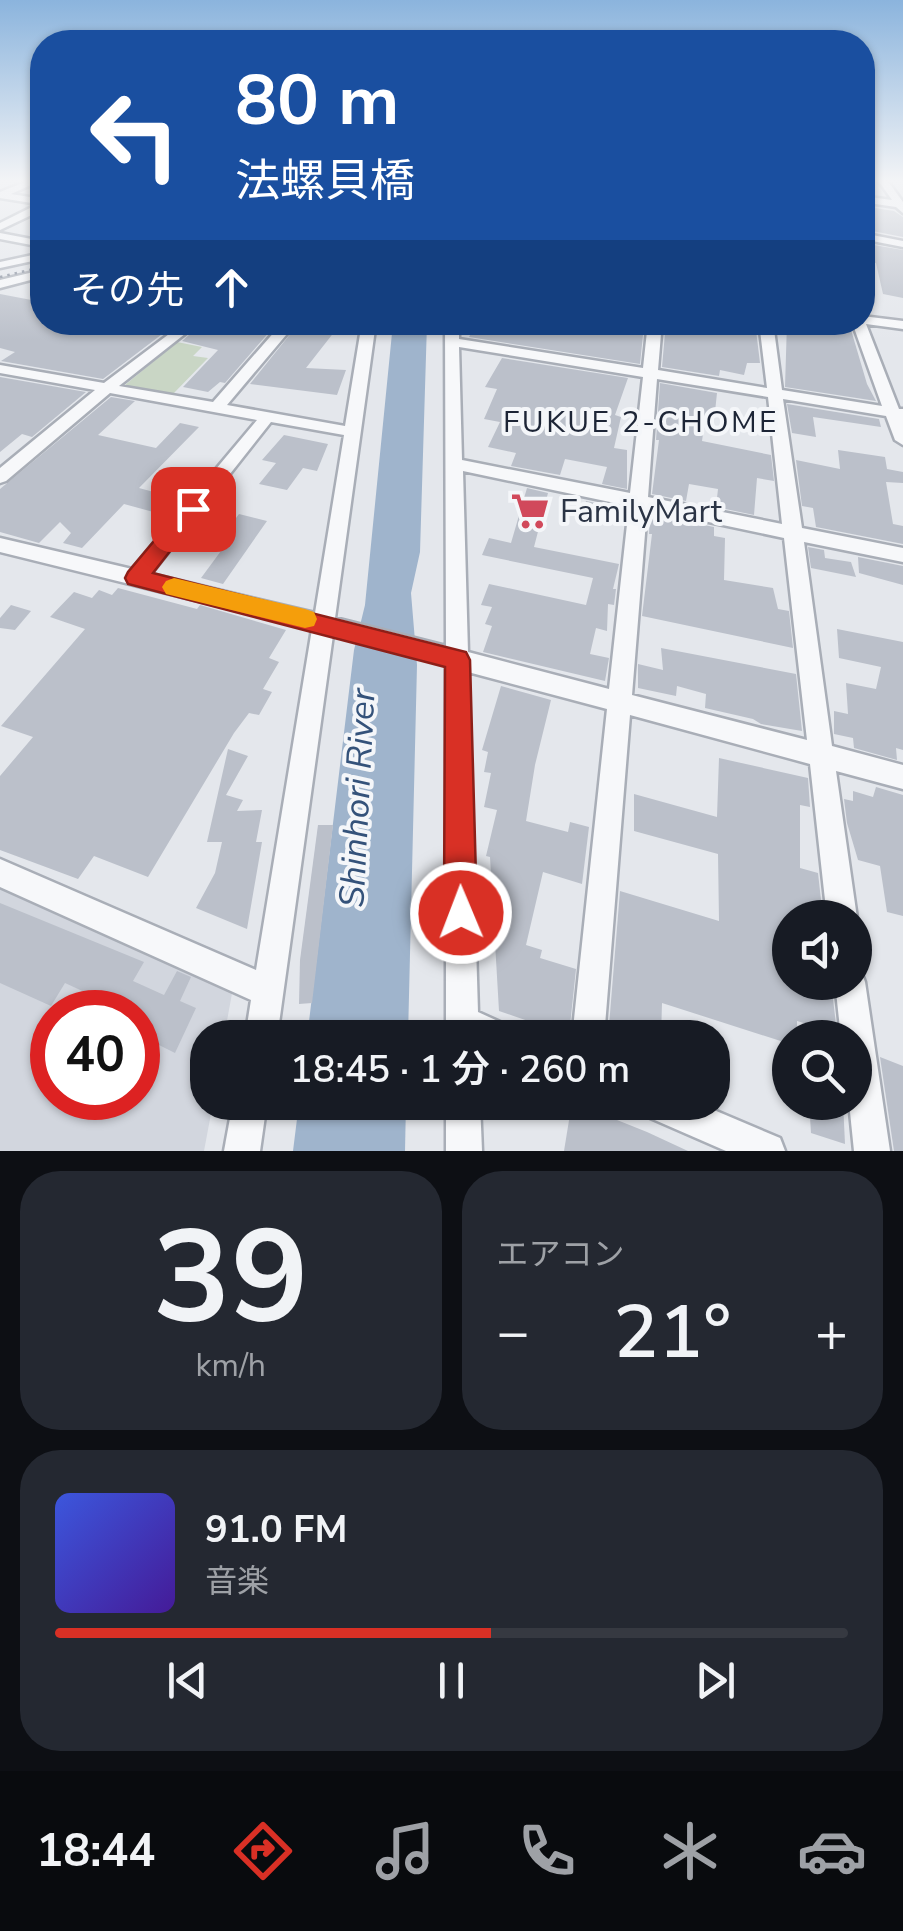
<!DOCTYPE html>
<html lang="ja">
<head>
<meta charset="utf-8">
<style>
  :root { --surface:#171b24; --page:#242831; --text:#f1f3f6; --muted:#9ea1a6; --line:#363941; --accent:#d93025 }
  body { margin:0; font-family:"Nunito Sans","Noto Sans JP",sans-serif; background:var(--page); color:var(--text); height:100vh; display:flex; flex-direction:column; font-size:38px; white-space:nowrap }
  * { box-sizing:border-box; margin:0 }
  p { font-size:32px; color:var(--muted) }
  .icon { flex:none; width:55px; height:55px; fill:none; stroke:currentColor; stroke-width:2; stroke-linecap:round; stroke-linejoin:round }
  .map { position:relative; height:1151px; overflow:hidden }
  .drawer { display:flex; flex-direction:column; gap:20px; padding:20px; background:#0d0f14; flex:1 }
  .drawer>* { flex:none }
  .banner { position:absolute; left:30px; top:30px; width:845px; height:305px; border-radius:40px; box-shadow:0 2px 8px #0004; background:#1a4fa0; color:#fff; overflow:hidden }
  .controls { position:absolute; left:772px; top:900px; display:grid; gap:20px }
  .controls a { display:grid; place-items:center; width:100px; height:100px; border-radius:50%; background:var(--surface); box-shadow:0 2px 8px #0004; font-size:50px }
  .speed { position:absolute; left:30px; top:990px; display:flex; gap:20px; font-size:50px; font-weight:700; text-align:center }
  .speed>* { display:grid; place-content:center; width:130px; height:130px; border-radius:50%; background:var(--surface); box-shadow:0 2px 8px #0004; line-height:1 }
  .speed .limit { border:15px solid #d22; background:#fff; color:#111 }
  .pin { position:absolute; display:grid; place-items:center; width:85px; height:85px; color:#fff; margin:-42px; border-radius:20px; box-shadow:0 5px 15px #0006 }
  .me { position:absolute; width:110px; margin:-55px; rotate:359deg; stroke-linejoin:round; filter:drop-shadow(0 0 8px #0008) }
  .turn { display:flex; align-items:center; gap:35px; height:210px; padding:0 40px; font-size:45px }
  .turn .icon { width:130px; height:130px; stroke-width:2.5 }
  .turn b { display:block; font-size:70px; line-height:85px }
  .then { display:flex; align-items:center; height:95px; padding:0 40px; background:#0003; gap:20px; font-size:38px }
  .big { font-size:75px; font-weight:600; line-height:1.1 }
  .drawer .widget { flex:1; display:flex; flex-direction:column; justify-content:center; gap:15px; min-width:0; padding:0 35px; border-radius:40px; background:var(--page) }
  .drawer .dial { align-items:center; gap:0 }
  .dial b { font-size:130px; line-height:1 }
  .song { display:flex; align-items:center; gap:30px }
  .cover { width:120px; height:120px; border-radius:15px; background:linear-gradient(135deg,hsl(230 70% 55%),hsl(260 70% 35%)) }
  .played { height:10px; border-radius:5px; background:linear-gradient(90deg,var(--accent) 55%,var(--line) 55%) }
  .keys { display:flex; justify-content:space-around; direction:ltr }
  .heat { display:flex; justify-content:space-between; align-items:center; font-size:55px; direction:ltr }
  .drawer .tiles { flex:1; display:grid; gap:20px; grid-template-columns:1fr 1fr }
  .widget:last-child { grid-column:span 2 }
  .trip { position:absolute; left:190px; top:1020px; width:540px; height:100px; border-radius:40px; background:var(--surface); box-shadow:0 2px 8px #0004; font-weight:600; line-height:100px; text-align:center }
  .dock { display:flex; height:160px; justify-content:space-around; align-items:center; background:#090b0e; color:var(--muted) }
  .dock .icon { width:70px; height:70px }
  .dock .on { color:var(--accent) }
  .dock b { font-size:45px; color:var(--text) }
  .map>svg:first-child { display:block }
</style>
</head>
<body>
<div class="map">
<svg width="903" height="1151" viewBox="0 0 903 1151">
  <rect width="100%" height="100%" fill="#e4e7ec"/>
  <path fill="#d2d6de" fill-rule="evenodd" d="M0,885l233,103 -9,49 -16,1v64l5,1 -9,48h-204zM52,1012h86v86h-86z"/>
  <polygon fill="#c9d6c5" points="177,342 202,347 193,356 208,358 173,394 125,385"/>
  <g fill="#9fb4cc">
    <polygon points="393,323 427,323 420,552 411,593 417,665 408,1037 307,1038 354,650 365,605"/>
    <polygon points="299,1103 406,1103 405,1151 293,1151"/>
  </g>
  <g fill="#bbc0ca">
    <polygon points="862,206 894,211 903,217 903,237 862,229"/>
    <polygon points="862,243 903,250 903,298 883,294 876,263 862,261"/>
    <polygon points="0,294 42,302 42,322 178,322 103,379 1,361 15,352 0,348"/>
    <polygon points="204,322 278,322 225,383 220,382 208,392 183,387 218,350 182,341"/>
    <polygon points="300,322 342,322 306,368 346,370 337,395 250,384"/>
    <polygon points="477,322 644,325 640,364 469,337"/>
    <polygon points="666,322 755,322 760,363 747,363 744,375 720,370 719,376 662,367"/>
    <polygon points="787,322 849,323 867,384 876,401 785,387"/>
    <polygon points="502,358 628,378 615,415 621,417 614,448 627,450 627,489 602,484 607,467 565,459 560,475 511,466 516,453 488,447 500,422 484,419 497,389 485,387"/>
    <polygon points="0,377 86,392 32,437 22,434 0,452"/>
    <polygon points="660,383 717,393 714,421 705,420 702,441 771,455 774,481 757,478 754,515 716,507 718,489 689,484 686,501 652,494 659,440 656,440"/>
    <polygon points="111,397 135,401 98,435 156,448 180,423 199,427 139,488 183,500 168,516 124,504 82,548 63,543 71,533 60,522 39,543 0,532 0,489"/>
    <polygon points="787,404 879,419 881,427 813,417 816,437 792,433"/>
    <polygon points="284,435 328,444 317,471 303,468 287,490 259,484 276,463 262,460"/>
    <polygon points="838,450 885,457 887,469 903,472 903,483 886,482 893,524 903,526 903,544 816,527 813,508 802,506 796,460 840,469"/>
    <polygon points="527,488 548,493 534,547 619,564 613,589 616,589 614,605 608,604 607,631 596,628 590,654 609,658 605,681 483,652 492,626 485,624 492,607 481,605 489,584 586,605 593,578 482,555 489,538 511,543"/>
    <polygon points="586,501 625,509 624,521 582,515"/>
    <polygon points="239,514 267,521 223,584 201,578 232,536 224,534"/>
    <polygon points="650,514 714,527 714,536 725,538 724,580 773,588 778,609 789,611 793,648 642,616 652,534 649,534"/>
    <polygon points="808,547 824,550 825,558 851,562 856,577 811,568"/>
    <polygon points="858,557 903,566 903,585 859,573"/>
    <polygon points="118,588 197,609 200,605 286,630 269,658 279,662 263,689 272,692 259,715 249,713 234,733 148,877 94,856 78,879 0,850 0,776 33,737 1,726 85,629 50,617 74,592 92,598 99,590 112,595"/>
    <polygon points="11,605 31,611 15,630 0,628 0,618"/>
    <polygon points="837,629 903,642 903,750 896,748 897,760 854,748 853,738 834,734 834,711 848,714 846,683 876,689 881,667 839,658"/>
    <polygon points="661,648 796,674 802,731 761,724 753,719 705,708 706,694 677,686 676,696 638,688 638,664 663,670"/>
    <polygon points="501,686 551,700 535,765 526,821 568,832 570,822 589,827 582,884 543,872 526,945 542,950 540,958 576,969 569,1035 499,1011 490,857 486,856 497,810 484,807 491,773 484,772 488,752 482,750"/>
    <polygon points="228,749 248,756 226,795 243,800 237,811 262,810 256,842 262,842 247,929 196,908 215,873 222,842 207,842"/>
    <polygon points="719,758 808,778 810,807 800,805 800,868 818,873 823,918 790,918 790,982 831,982 837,1033 797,1021 797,1038 790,1038 790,1044 662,1003 661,1038 608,1038 620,891 719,921 718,854 634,831 634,794 717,817"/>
    <polygon points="876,787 903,795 903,916 887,912 880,866 858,860 847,823 844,799 853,801 853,791 873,797"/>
    <polygon points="318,825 333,825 312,1003 299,1004 300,960"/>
    <polygon points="0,903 144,962 133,981 164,995 177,971 191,977 180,1001 196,1008 175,1053 151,1041 138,1067 138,1012 128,1012 65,983 51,1006 0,983"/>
    <polygon points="880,1057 903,1066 903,1151 894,1151"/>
    <polygon points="572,1102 647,1132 688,1151 564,1151"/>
    <polygon points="809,1102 843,1102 845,1144 811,1133"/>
  </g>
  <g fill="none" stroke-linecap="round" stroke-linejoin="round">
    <g stroke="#a9aeb7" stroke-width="5">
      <g id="minor">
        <polygon points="30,180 42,180 11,194 42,199 42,210 0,230 0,223 38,204 0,198 0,192"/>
        <polygon points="878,180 887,180 903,202 903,213 896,207 862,202 862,196 892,200"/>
        <polygon points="0,233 42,241 42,247 0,239"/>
        <polygon points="862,233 903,241 903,247 862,239"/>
        <polygon points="42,253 42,259 0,268 0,262"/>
        <polygon points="42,270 42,277 0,288 0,280"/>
        <path d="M862,316l41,5v8l-37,-5 33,85h4v36l-8,-5 -9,-24 -103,-17 19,129 101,20v14l-99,-20 28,204 71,19v24l-67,-18 21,147 -2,4v-4h-28l-17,-154 -180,-49 -26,323h-32l35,-329 -139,-37 10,340 33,15 5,11h-70v-373l-113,-30 -56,403h-32l6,-38 -251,-113v-28l256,111 56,-341 -312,-77v-14l132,31 125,-149 -147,-27 -104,88 -6,2v-15l95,-78 -95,-17v-8l104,18 81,-61h15l-81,64 94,16 70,-80h14l-70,83 118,21 17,-104h14l-41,296 111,28 -1,-324h14v17l184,29 5,-46h14l-4,48 109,18 -8,-66h14l9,68 100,16 -30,-84h10zM459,347l184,30 -13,116 -168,-33zM657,379l111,18 14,127 -134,-27zM271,422l73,13 -29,178 -164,-39zM463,471l166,35 -20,183 -141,-37zM647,509l137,29 23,202 -175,-45z"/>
        <polygon points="855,969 861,971 865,982 890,1151 854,1151 849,1102 855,1102 855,1038 841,1038 835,982 855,982"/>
        <polygon points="233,1102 267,1102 260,1151 224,1151"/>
        <polygon points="446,1102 480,1102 482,1151 446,1151"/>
        <polygon points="636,1102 695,1102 780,1138 785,1151 726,1151 641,1114"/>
      </g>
    </g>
    <use href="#minor" fill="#f7f8fa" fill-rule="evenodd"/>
    <polyline stroke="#7d8696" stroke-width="2.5" stroke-dasharray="2.5 5" stroke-linecap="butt" points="0,277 42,267"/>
  </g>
  <linearGradient id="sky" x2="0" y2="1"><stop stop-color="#8bb4dd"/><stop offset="0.53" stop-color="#f3f4f6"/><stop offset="1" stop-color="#f3f4f6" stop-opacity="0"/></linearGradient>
  <rect width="903" height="341" fill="url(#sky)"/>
  <polygon fill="#d93025" stroke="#8d1f18" stroke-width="2.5" points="193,502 203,509 153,573 466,652 470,660 477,913 472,925 461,930 449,925 444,913 445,667 128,584 125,578 128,572 185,504"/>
  <polygon fill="#f59e0b" points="174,578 305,609 314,612 317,619 314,626 305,628 166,594 162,587 166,581"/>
  <defs>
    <g id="supermarket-bare" transform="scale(3)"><path d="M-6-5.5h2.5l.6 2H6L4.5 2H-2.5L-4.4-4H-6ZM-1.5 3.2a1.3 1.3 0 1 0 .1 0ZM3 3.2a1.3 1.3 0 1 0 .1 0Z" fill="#d1495b" stroke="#f4f6f9" stroke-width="2.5" paint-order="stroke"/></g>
  </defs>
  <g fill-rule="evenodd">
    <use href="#supermarket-bare" x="530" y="511"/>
  </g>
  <g text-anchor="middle" stroke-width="8" stroke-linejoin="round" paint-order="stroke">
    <g font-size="30" letter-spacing="2.5" fill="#1d2536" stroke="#f4f6f9">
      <text x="641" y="432">FUKUE 2-CHOME</text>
    </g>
    <g font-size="32" fill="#2b3445" stroke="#f4f6f9" text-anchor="start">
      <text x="560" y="522">FamilyMart</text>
    </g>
    <g font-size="35" font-style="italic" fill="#34527a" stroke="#f4f6f9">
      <text transform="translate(357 798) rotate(-87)" y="12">Shinhori River</text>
    </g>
  </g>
</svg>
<div class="controls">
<a><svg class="icon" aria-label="sound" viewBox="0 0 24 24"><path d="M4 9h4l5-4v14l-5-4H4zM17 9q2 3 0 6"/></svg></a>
<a><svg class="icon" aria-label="search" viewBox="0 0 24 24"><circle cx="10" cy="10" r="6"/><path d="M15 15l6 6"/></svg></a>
</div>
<div class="speed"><div class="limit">40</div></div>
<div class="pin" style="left:193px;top:509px;background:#d93025"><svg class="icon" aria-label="arrive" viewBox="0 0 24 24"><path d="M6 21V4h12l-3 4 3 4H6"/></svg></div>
<svg class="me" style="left:461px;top:913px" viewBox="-20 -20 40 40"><circle r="17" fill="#d93025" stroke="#fff" stroke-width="3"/><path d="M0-11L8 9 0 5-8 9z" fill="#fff"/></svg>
<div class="trip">18:45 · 1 分 · 260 m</div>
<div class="banner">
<div class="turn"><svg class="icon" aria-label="left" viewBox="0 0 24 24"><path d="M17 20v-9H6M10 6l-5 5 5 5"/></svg><div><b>80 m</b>法螺貝橋</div></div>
<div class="then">その先<svg class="icon" aria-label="ahead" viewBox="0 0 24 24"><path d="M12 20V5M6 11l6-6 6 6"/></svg></div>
</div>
</div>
<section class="drawer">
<div class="tiles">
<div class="widget dial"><b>39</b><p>km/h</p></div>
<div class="widget"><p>エアコン</p>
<div class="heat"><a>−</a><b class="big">21°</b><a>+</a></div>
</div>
<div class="widget">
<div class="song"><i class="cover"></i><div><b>91.0 FM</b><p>音楽</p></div></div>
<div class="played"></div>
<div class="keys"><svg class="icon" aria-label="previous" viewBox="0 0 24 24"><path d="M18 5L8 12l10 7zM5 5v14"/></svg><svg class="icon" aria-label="pause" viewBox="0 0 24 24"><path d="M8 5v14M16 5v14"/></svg><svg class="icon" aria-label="next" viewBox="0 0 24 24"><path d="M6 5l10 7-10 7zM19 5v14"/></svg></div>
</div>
</div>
</section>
<nav class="dock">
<b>18:44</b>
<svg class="icon on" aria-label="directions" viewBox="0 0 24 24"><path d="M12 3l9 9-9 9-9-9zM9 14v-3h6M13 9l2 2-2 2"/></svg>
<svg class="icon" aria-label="music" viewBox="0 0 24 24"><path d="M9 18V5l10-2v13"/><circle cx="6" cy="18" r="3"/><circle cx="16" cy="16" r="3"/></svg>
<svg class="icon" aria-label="phone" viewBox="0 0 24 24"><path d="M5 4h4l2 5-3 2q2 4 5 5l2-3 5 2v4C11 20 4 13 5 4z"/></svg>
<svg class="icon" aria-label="climate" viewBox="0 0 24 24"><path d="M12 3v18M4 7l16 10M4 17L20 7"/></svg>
<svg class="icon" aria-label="car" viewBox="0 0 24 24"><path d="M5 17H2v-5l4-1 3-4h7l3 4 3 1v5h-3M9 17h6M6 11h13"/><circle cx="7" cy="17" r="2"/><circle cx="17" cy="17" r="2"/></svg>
</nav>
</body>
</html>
